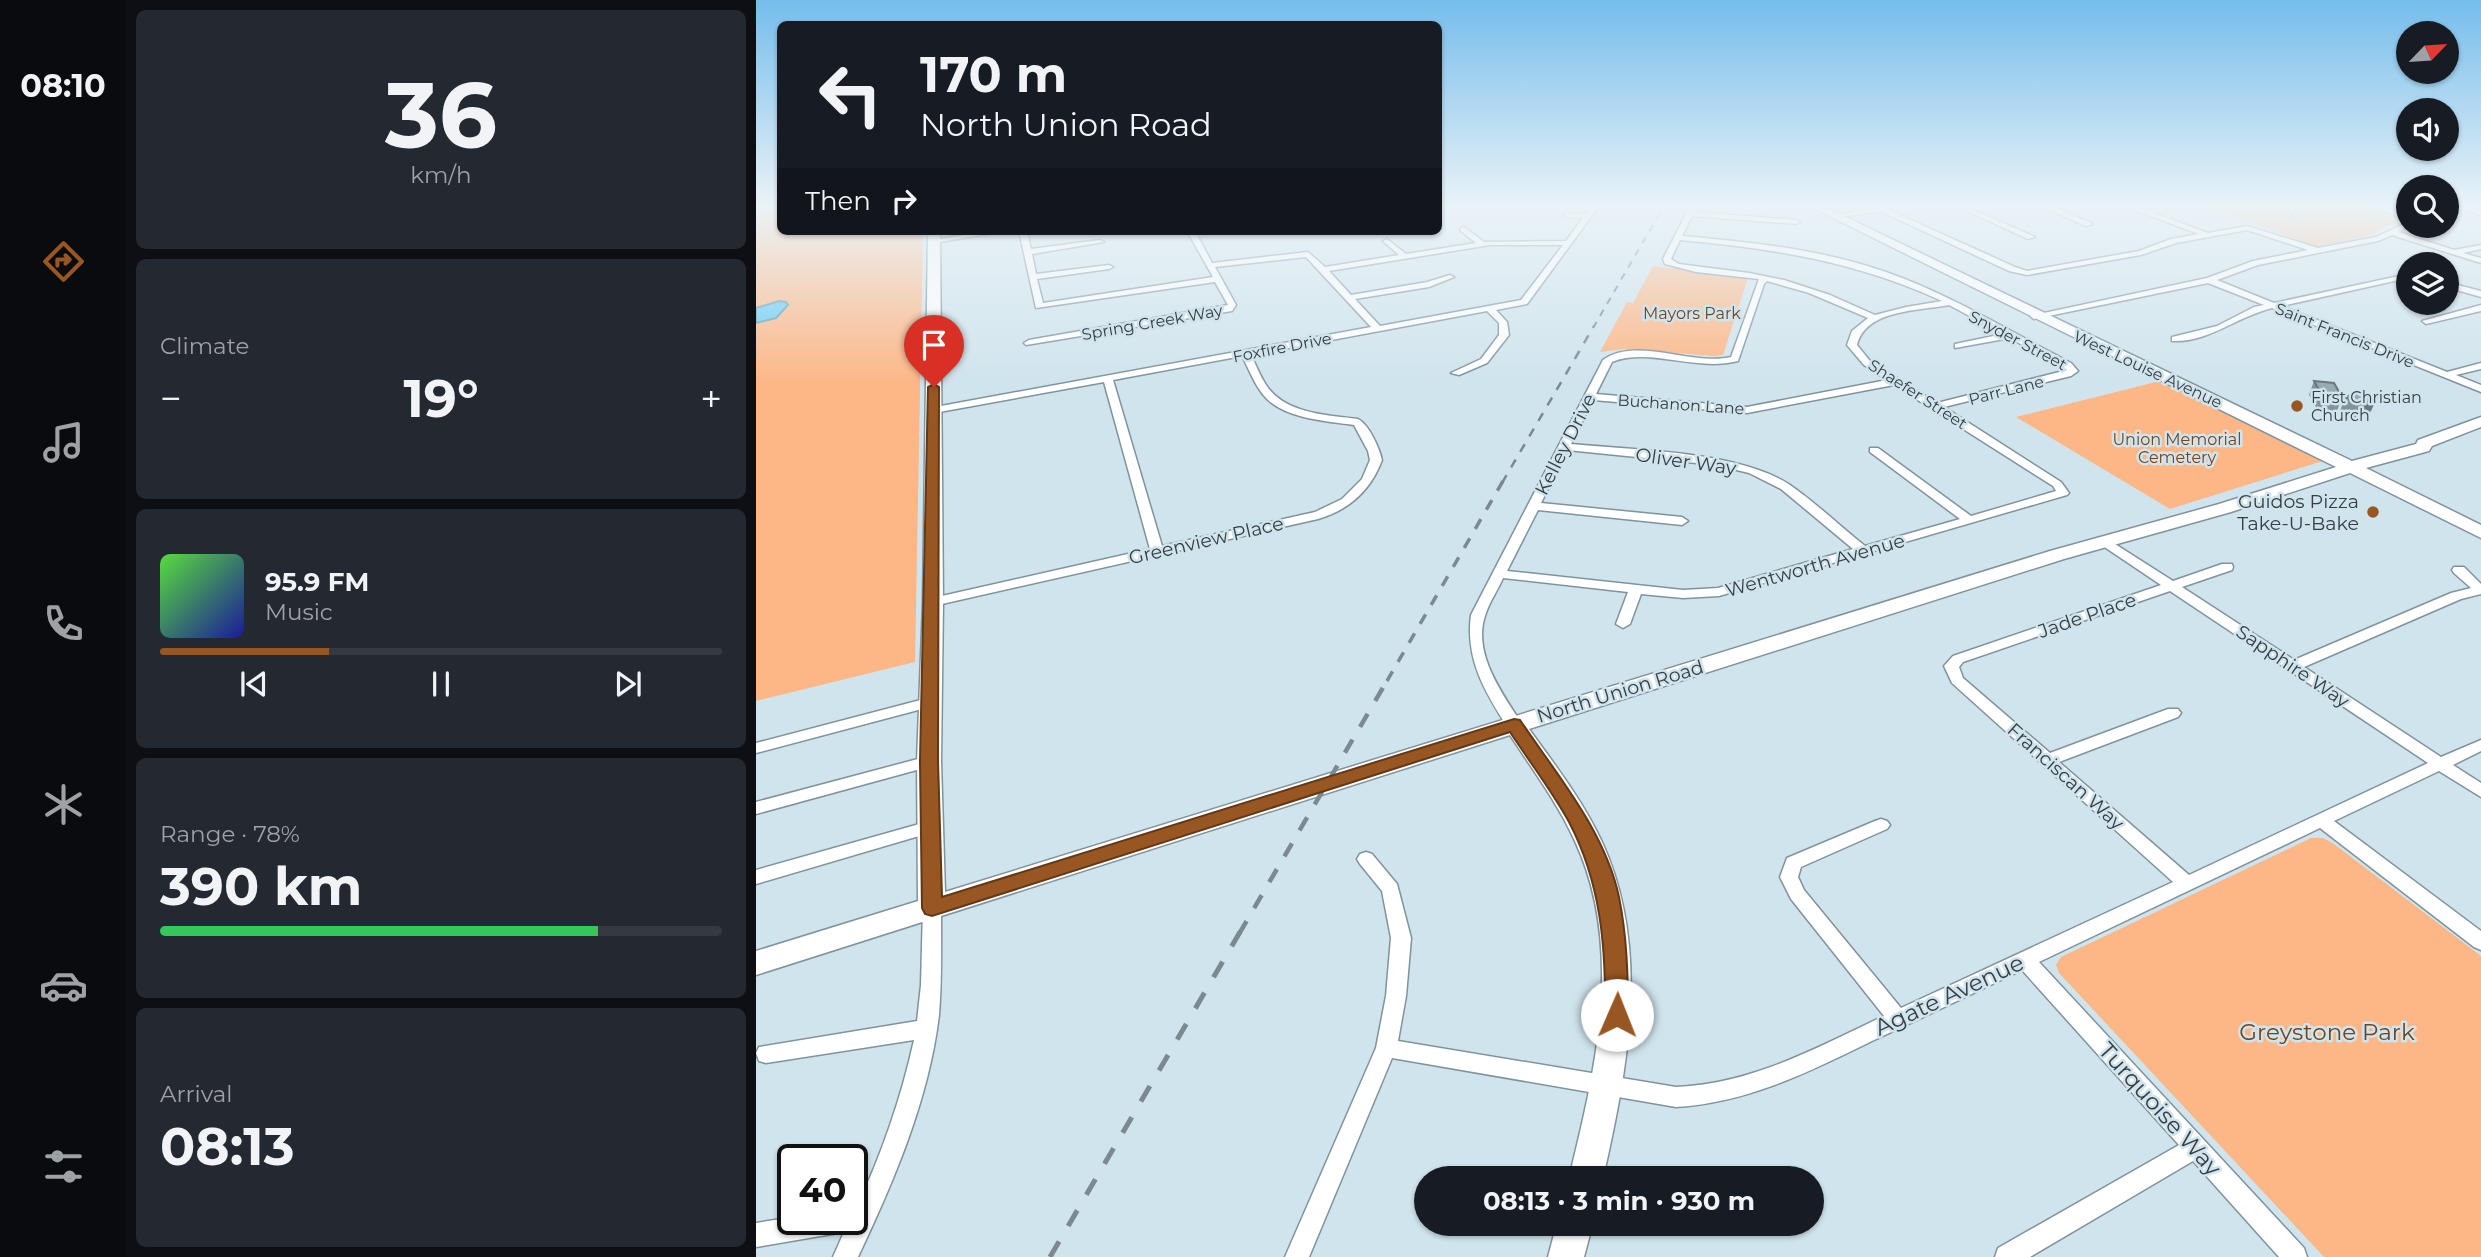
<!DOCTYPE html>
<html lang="en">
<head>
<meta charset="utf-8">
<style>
  :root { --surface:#171b24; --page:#242831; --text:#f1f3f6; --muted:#9ea1a6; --line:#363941; --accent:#975622 }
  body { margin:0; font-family:Montserrat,sans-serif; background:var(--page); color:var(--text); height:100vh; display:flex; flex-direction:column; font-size:26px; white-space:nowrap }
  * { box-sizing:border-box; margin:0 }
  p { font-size:23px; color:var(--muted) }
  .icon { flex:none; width:38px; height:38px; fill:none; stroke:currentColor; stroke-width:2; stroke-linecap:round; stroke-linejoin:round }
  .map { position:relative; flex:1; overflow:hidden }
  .sheet { display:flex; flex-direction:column; gap:10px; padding:10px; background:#0d0f14; width:630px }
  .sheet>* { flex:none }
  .top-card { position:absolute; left:21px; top:21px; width:665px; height:214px; border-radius:10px; box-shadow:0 2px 5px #0004; background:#171b24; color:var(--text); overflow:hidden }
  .needle { width:46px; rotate:65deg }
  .tools { position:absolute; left:1640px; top:21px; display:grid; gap:14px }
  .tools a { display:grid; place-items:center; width:63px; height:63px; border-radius:50%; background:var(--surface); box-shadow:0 2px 5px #0004; font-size:35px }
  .speed { position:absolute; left:21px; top:1144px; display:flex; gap:14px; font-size:35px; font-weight:700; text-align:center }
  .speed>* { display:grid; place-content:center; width:91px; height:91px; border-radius:50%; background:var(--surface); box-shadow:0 2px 5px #0004; line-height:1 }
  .speed .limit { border:4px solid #111; border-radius:10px; background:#fff; color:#111 }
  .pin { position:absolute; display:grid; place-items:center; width:60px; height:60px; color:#fff; margin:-72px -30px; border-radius:50% 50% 50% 0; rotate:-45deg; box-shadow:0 0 7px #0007 }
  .pin .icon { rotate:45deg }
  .me { position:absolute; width:77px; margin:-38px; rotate:1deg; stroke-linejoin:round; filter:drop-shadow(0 0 5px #0008) }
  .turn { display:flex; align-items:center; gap:24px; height:147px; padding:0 28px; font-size:32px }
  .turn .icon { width:91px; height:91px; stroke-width:2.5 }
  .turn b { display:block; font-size:49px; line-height:60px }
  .then { display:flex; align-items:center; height:66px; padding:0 28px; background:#0003; gap:14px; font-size:26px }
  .big { font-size:52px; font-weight:700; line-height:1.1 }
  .sheet .card { flex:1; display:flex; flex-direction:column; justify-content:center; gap:10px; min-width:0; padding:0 24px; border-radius:10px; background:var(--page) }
  .sheet .dial { align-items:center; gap:0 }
  .dial b { font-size:91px; line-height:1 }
  .song { display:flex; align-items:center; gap:21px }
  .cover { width:84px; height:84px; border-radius:10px; background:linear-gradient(135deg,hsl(110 70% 55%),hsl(240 70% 35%)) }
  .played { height:7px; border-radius:4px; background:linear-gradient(90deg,var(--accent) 30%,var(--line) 30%) }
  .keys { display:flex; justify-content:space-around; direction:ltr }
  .heat { display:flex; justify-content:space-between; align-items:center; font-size:38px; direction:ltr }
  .charge { height:10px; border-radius:5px; background:linear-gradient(90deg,#34c759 78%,var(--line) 0) }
  .trip { position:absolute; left:658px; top:1166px; width:410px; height:70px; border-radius:35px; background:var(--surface); box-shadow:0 2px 5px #0004; font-weight:700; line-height:70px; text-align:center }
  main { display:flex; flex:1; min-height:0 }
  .menu { display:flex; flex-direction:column; width:126px; justify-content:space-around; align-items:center; background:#090b0e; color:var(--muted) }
  .menu .icon { width:49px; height:49px }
  .menu .active { color:var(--accent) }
  .menu b { font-size:32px; color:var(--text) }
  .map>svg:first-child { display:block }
</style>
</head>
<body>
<main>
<nav class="menu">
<b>08:10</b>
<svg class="icon active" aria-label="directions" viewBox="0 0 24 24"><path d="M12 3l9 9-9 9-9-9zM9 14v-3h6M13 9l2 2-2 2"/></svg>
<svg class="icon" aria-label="music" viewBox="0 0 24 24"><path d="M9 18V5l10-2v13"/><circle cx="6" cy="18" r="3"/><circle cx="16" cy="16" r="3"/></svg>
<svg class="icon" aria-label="phone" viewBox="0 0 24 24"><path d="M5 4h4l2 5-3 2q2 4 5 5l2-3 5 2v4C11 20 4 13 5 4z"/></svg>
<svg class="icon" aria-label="climate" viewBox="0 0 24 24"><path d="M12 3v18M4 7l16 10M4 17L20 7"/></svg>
<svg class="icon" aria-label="car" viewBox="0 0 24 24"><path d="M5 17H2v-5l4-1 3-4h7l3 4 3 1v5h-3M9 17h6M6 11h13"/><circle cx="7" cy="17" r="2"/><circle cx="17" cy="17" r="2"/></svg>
<svg class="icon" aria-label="filters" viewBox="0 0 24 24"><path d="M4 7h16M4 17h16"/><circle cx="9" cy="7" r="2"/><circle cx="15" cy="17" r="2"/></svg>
</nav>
<section class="sheet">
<div class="card dial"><b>36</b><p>km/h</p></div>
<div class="card"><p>Climate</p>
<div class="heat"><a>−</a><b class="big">19°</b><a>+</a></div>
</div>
<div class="card">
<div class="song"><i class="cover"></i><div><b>95.9 FM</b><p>Music</p></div></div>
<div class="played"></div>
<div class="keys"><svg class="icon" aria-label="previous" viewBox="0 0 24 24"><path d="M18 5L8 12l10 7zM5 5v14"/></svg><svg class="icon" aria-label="pause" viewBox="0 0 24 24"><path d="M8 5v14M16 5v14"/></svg><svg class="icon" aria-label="next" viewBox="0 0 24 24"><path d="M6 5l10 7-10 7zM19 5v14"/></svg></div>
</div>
<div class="card"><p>Range · 78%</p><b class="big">390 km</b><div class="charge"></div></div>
<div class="card"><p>Arrival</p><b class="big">08:13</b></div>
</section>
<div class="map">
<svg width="1725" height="1257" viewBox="0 0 1725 1257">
  <rect width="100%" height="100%" fill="#d0e4ed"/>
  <g fill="#fdb787">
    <polygon points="0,206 24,206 24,231 167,231 159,662 0,701"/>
    <polygon points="1449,206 1610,206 1647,219 1611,236 1560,246"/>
    <polygon points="897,266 992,278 967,355 957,356 868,349 844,352 871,302 877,303"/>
    <polygon points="1408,380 1570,460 1414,509 1260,417"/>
    <polygon points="1555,838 1567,838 1578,844 1725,956 1725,1257 1568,1257 1303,973 1300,965 1305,957"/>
  </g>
  <polygon fill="#68caf2" stroke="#59a0bd" stroke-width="2" points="23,301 30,302 32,305 20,318 0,323 0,308"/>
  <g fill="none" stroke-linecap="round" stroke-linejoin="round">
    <polyline stroke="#59a0bd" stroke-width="2" points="1530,206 1538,219"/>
    <g stroke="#80939b" stroke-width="3">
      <g id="street">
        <path d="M836,206h7l-72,98 -31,6 11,12 2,13 -22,28 -28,12 -8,-2 30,-14 18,-24v-12l-12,-12 -236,44c5,10 9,21 15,30 19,29 61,30 92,34 11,6 21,28 24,41 -11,30 -33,50 -64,59l-385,87 -7,-4 7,-4 217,-49 -46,-167 -170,31 -5,-3 1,-2 441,-81 -65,-70 -91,10 21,38 -4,6 -206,34 -2,-2 5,-3 199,-35 -13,-23 -179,26 -17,-77h8l4,18 69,-9 4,2 -72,12 4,20 73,-9 4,2 -4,2 -72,10 6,24 170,-26 -26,-46h8l17,32 96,-11 17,15 74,-12 -16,-14 4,-2 19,15 70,-11 -15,-12 -1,-2 4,-2 20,15 82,-1 17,-23 -17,-1 -3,-4 23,1zM734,245h73l-42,55 -141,26 -25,-27 74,-12 25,-10 -4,-2 -23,7 -76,13 -22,-24zM486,356c8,15 14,33 26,44 21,19 59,21 86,25l14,26 2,9 -8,19 -20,20 -27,13 -153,34 -49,-166z"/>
        <path d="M934,206h7l-3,6 102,8 4,2 -4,2 -104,-8 -10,20c68,6 137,13 201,35 67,23 126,60 188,92l7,8 -7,5 -127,31 117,75 8,11 -2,2 -348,101 -36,2 -42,-4 -11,30 -7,4 -7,-4 12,-32 -125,-14c-5,12 -13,23 -17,35 -15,39 16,80 36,111l-2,4h-12c-23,-36 -43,-69 -37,-113l132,-255c33,-24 89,6 128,-3l28,-78 -63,-7 -31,-8 -2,-5zM924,240c92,8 178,22 262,61l-36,6 -31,8 -45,-20 -46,-15 -35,-7 -70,-9 -8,-5zM1011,281l42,12 59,25 -16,13 -5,14 17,20 23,15 -140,27 -151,-13 16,-32c37,-15 83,10 126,-1l26,-77zM1193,305l54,29 -48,10v4l55,-10 57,32 -130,33 -67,-42 -13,-16c9,-36 62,-34 92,-40zM1138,385l159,101 3,5 -85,25 -93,-68h-8v4l90,67 -95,27c-25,-20 -49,-43 -75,-61 -51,-34 -157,-35 -219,-41l22,-44 154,13zM811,450l149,15 33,8 32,16 72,60 -135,39 -35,2 -176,-19 31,-61 144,15 6,-4 -6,-4 -141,-14z"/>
        <path d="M1136,206l-3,4 126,57 12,4 112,-20 32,-12 28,-5 -75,-28h10l12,4 41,-4 -33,7 54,20 39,-7 71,22 58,-11 32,-15v4h2l-12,6 56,18 27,-5v4l-18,4 18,5v5l-89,-28 -14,6 -120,24 -41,15 57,23 134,-29v4l-126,28 165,66 34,-9v6l-25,6 25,10v7l-209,-84c-34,8 -64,35 -100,33v-4l45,-11 37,-19 10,-2 -56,-22 -174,36 -4,-3 177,-38 46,-17 55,-11 -61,-20 -71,13 -35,12 -114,20 -18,-4 -129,-60 -46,7 -4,-2z"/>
        <polygon points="1200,206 1209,206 1279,237 1272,239"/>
        <polygon points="1284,206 1294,206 1337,224 1330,226"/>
        <polygon points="1613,206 1624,206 1652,215 1652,219"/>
        <polygon points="1697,206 1708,206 1725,211 1725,215"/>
        <polygon points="231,231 250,231 178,243 174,241"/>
        <polygon points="1690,282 1725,291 1725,297 1690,287"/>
        <polygon points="1725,305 1725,311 1670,324 1666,321"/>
        <path d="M1348,537l69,44 49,-17h10l1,3 -1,3 -50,17 112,73 157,-67 20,-5 -17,-15 -2,-3 2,-3h10l17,17v10l-20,5 -157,68 137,90 40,-17v11l-28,14 28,18v14l-42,-26 -105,50 147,110v19l-7,-3 -154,-119 -281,134 265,286 3,9h-28l-86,-96 -163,96h-35l3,-9 181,-103 -157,-175c-50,24 -100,48 -150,71 -63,31 -125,62 -196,66l-284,-49 -83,199h-24l91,-209 10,-52 5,-58 -9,-47 -22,-27 -3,-5 3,-5 6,-2 6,2 25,30 14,54 -5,58 -8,45 278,46c76,-3 140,-39 208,-71l-93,-117 -11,-22 7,-19 88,-37 6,-2 6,2 3,4 -3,4 -86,38 -3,10 6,13 97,118 272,-126 -221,-199 -8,-17 9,-10 208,-71 -61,-41 -2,-3 2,-3zM1414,591l258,172 -239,112 -130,-113 119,-45 3,-4 -3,-4h-10l-118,44 -87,-75 -4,-11 4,-5z"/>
        <polygon points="176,697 184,702 181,705 0,753 0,743"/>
        <polygon points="173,756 179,757 181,761 179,765 0,814 0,802"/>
        <polygon points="174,821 180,823 183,827 180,831 0,884 0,870"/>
        <path d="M176,901l7,2 2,5c0,36 1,71 -2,107 -10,84 -45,166 -81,242h-25l11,-25 -88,15v-24l37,-6v3h59v-10l3,1c26,-55 46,-112 59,-171l-148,23 -7,-2 -3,-8 3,-6 158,-26 4,-36 2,-77 2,-5z"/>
      </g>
    </g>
    <g stroke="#80939b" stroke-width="3">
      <g id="secondary">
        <path d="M1053,206h14l529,255 64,-17 2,-4 63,-23v10l-49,19 -3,5 -63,17 115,57v13l-131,-65 -119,39 -167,47 -535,170c26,36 54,72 73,113 49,107 26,225 1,336h-34c27,-110 56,-231 5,-339 -17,-37 -42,-70 -64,-104l-754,240v-24l162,-50 -1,-140 6,-159 5,-371h12l3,371 -2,159 4,131 1105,-341 169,-47 117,-37z"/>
        <polygon points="801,1223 837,1223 828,1257 792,1257"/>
      </g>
    </g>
    <use href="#street" fill="#fff" fill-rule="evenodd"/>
    <use href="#secondary" fill="#fff" fill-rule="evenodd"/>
    <polyline stroke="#7c8990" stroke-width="2" stroke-dasharray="7 7" stroke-linecap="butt" points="837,328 908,206"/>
    <polyline stroke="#7c8990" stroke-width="2.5" stroke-dasharray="9 9" stroke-linecap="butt" points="746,483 838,326"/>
    <polyline stroke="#7c8990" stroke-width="3.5" stroke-dasharray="11 11" stroke-linecap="butt" points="631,681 747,481"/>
    <polyline stroke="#7c8990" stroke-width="4.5" stroke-dasharray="15 15" stroke-linecap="butt" points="483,934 632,679"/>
    <polyline stroke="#7c8990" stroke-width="5" stroke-dasharray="18 18" stroke-linecap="butt" points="294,1257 484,932"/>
  </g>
  <g fill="#83939b">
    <polygon points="1558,381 1586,397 1581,411 1561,409 1553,395"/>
    <polygon points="1605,392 1615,411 1599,418 1584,411 1589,397"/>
  </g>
  <polygon fill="#6a787e" points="1621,398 1615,411 1599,418 1605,404"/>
  <g fill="#98abb4" stroke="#6a787e" stroke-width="2">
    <polygon points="1558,381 1578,383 1586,397 1566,395"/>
    <polygon points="1605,392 1621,398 1605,404 1589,397"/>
  </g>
  <linearGradient id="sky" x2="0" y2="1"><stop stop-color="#75bdec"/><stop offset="0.54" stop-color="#eaf3f7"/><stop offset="1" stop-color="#eaf3f7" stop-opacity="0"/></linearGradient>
  <rect width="1725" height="382" fill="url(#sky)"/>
  <path fill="#975622" stroke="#623816" stroke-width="2" d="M178,384l5,3 -1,374 4,136 572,-178 6,1c37,55 85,111 99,177 8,40 9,78 9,118l-3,7 -8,3 -8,-3 -4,-7c1,-68 -4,-132 -36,-193 -17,-31 -40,-61 -59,-90l-578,184 -7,-2 -3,-6 -2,-147 8,-374z"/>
  <g fill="#975622" stroke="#d0e4ed" stroke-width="2.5">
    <circle cx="1541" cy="406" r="7"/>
    <circle cx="1617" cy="512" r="7"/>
  </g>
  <g text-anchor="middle" stroke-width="5" stroke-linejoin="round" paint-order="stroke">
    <g font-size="16" fill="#74441f" stroke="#d0e4ed">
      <text x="936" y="319">Mayors Park</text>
      <text x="1421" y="445">Union Memorial<tspan x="1421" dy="18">Cemetery</tspan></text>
    </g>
    <g font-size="16" fill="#363e42" stroke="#d0e4ed">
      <text transform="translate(396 322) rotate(-10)" y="6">Spring Creek Way</text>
      <text transform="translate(1589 335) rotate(22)" y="6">Saint Francis Drive</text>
      <text transform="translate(1262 340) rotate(28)" y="6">Snyder Street</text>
      <text transform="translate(526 347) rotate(-11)" y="6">Foxfire Drive</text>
      <text transform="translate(1392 369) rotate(25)" y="6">West Louise Avenue</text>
      <text transform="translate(1250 390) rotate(-14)" y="6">Parr Lane</text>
      <text transform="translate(1162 394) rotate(33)" y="6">Shaefer Street</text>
      <text transform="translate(925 404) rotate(4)" y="6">Buchanon Lane</text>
    </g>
    <g font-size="16" fill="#363e42" stroke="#d0e4ed" text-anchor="start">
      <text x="1555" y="403">First Christian<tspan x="1555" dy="18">Church</tspan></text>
    </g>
    <g font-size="19" fill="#363e42" stroke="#d0e4ed">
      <text transform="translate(809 444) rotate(-63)" y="7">Kelley Drive</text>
      <text transform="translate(930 461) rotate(8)" y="7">Oliver Way</text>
      <text transform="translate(450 540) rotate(-13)" y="7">Greenview Place</text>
      <text transform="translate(1059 565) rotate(-16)" y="7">Wentworth Avenue</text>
      <text transform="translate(1331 615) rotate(-19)" y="7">Jade Place</text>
      <text transform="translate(1537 666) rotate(34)" y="7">Sapphire Way</text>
      <text transform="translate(864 691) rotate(-17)" y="7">North Union Road</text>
      <text transform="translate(1310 776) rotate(42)" y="7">Franciscan Way</text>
    </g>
    <g font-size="19" fill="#363e42" stroke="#d0e4ed" text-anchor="end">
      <text x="1603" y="508">Guidos Pizza<tspan x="1603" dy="22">Take-U-Bake</tspan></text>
    </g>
    <g font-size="23" fill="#363e42" stroke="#d0e4ed">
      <text transform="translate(1193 995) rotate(-25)" y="8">Agate Avenue</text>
      <text transform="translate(1404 1109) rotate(48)" y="8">Turquoise Way</text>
    </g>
    <g font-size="23" fill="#74441f" stroke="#d0e4ed">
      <text x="1571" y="1040">Greystone Park</text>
    </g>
  </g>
</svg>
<div class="tools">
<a><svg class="needle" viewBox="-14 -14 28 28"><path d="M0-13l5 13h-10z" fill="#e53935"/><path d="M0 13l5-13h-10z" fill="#9ea1a6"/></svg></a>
<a><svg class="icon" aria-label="sound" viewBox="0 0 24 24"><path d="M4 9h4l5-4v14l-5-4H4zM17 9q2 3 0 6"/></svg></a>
<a><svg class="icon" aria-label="search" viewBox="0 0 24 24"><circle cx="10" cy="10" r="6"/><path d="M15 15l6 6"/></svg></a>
<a><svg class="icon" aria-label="layers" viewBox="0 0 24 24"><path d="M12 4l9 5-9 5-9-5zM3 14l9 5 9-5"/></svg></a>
</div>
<div class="speed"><div class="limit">40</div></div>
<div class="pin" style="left:178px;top:387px;background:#d93025"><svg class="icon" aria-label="arrive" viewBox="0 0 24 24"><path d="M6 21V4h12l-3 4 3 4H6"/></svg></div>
<svg class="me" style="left:861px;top:1015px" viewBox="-20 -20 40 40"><circle r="19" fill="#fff"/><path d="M0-13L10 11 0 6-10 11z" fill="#975622"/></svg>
<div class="trip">08:13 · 3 min · 930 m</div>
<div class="top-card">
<div class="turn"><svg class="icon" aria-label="left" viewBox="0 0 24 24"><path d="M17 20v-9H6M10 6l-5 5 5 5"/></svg><div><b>170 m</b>North Union Road</div></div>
<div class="then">Then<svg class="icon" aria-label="right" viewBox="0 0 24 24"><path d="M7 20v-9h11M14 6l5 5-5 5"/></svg></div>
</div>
</div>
</main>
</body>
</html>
